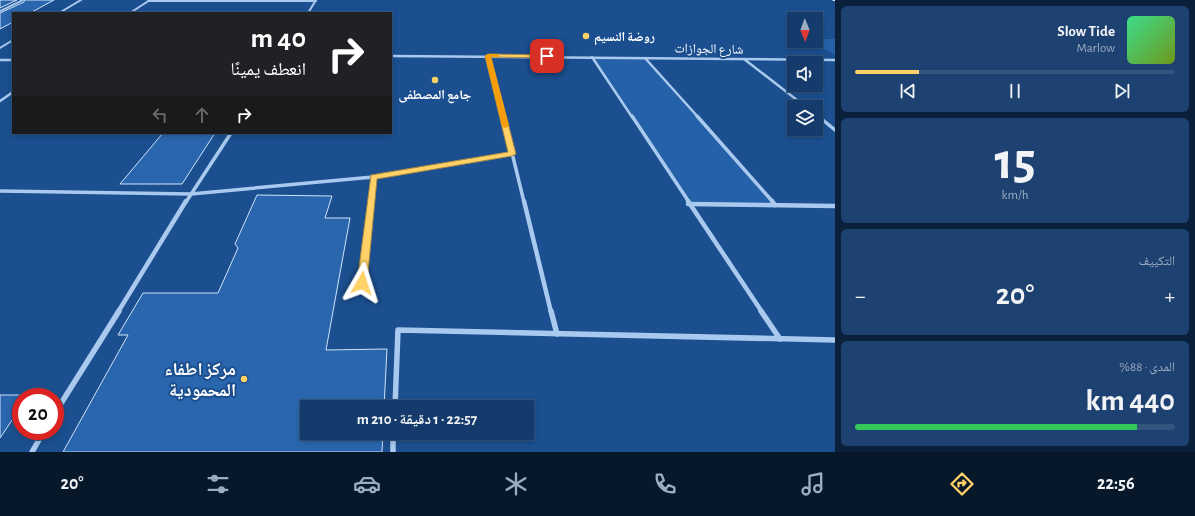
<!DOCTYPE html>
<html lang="ar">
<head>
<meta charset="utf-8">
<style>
  :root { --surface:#143b6b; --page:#1d4271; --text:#f1f3f6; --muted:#9dadc1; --line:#33557e; --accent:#ffd166 }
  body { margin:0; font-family:"Alegreya Sans","Noto Naskh Arabic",sans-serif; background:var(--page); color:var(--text); direction:rtl; height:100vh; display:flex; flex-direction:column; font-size:15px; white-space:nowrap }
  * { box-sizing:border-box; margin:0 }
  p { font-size:13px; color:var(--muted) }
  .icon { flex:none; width:22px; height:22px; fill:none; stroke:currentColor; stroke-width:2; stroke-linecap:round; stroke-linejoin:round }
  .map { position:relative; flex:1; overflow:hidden; direction:ltr }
  .details { display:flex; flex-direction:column; gap:6px; padding:6px; background:#0b203b; width:360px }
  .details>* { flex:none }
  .top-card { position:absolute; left:12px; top:12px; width:380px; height:122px; border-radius:0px; box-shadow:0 2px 6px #0003,0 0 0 1px var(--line); direction:rtl; background:#202124; color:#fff; overflow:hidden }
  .needle { width:26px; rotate:179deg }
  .buttons { position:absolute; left:787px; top:12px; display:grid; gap:8px }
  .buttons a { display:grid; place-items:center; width:36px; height:36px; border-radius:0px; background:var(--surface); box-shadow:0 2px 6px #0003,0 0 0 1px var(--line); font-size:20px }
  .speed { position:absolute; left:12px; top:388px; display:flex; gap:8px; font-size:20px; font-weight:700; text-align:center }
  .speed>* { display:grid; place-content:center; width:52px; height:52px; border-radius:50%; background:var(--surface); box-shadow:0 2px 6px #0003,0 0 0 1px var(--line); line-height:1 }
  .speed .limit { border:6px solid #d22; background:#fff; color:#111 }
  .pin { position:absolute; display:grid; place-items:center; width:34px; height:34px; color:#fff; margin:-17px; border-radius:8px; box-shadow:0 2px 6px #0006 }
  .me { position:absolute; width:44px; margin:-22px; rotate:6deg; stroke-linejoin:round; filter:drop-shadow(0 0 3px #0008) }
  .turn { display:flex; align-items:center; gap:14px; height:84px; padding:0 20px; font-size:18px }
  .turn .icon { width:52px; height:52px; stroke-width:2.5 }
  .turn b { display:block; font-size:28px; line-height:34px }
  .lanes { display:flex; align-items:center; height:38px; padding:0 20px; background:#0003; justify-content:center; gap:20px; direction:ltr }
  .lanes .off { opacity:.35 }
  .big { font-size:30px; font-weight:700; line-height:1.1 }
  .details .card { flex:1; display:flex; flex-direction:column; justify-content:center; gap:6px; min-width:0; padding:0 14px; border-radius:6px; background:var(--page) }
  .details .dial { align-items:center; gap:0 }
  .dial b { font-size:52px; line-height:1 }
  .song { display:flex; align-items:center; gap:12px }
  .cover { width:48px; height:48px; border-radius:6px; background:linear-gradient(135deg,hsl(150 70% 55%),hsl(80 70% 35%)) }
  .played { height:4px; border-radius:2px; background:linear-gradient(90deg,var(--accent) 20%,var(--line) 20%) }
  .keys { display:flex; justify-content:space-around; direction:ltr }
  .heat { display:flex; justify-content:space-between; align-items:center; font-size:22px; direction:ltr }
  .charge { height:6px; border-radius:3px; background:linear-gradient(90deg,#34c759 88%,var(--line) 0) }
  .trip { position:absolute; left:300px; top:400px; width:234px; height:40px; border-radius:0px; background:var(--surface); box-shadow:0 2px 6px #0003,0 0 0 1px var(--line); font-weight:700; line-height:40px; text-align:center; direction:rtl }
  .tabs { display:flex; height:64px; justify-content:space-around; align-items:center; background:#08182b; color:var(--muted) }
  .tabs .icon { width:28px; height:28px }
  .tabs .active { color:var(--accent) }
  .tabs b { font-size:18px; color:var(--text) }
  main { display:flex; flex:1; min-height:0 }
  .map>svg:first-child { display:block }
</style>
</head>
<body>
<main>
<section class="details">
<div class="card">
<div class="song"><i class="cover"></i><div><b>Slow Tide</b><p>Marlow</p></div></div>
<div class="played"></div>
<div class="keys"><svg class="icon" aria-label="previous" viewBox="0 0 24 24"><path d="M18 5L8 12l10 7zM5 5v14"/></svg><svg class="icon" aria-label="pause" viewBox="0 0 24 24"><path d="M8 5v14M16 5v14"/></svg><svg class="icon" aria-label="next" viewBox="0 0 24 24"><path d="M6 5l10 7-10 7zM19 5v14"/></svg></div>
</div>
<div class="card dial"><b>15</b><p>km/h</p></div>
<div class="card"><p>التكييف</p>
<div class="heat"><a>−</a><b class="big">20°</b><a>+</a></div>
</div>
<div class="card"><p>المدى · 88%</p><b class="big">440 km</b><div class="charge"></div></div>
</section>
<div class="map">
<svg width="835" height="452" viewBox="0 0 835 452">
  <rect width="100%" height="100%" fill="#1b4f8f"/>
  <g fill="#2461a8">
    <polygon points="816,39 835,39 835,55 810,41 816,41"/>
    <polygon points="592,57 645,58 775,205 688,204"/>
  </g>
  <g fill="#2a66ad" stroke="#cfe3fa">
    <polygon points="0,0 17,0 0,8"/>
    <polygon points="25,0 54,0 30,13 13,13 13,22 0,29 0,13 24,2"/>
    <polygon points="163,133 215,133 182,184 120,184"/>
    <polygon points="257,195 332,196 325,218 350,218 326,350 387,349 384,407 307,407 307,433 383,433 382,452 63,452 128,335 118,335 143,293 218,293 238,248 235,244"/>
    <polygon points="0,395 29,395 28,397 21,397 21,407 0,438"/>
  </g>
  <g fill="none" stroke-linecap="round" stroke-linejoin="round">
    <polyline stroke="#a9c9ee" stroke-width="2.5" points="370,202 373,177"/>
    <polyline stroke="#a9c9ee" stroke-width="3" points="362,283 370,201"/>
    <g stroke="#a9c9ee" stroke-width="2">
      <polyline points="148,1 316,1"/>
      <polyline points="0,11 23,0"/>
      <polyline points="59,13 81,0"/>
      <polyline points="130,13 150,0"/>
      <polyline points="308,13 316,0"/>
      <polyline points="0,48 13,40"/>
    </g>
    <g stroke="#a9c9ee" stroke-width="2.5">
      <polyline points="391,56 835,60"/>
      <polyline points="488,56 503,117"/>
      <polyline points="592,57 632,117"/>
      <polyline points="645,58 698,117"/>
      <polyline points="744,59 806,107"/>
      <polyline points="0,60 13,60"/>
      <polyline points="0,101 13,92"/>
      <polyline points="816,115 819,117"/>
    </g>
    <g stroke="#a9c9ee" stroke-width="3.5">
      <polyline points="503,116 524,202"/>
      <polyline points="632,116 689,202"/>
      <polyline points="697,116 773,202"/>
      <polyline points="818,116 835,130"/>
      <polyline points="0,191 191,194 373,177 512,154"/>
      <polyline points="186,202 231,133"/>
    </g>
    <g stroke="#a9c9ee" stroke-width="4.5">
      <polyline points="524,201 551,312"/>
      <polyline points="688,201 762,312"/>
      <polyline points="772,201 775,205"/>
      <polyline points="688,204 835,206"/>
      <polyline points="118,312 186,201"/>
    </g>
    <g stroke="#a9c9ee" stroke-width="5.5">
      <polyline points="551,311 557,334"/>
      <polyline points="761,311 780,339"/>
      <polyline points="395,407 398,330 835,340"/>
      <polyline points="55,413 119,311"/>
      <polyline points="393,433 393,452"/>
      <polyline points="32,452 44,431"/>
    </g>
    <polygon fill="#d6e6fa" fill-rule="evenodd" points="832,0 835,0 835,1 833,1"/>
  </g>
  <polygon fill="#ffd166" stroke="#a68842" points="488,54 547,55 550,56 547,58 491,57 516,154 512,156 377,179 367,283 366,285 358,285 357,283 371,175 508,152 485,56"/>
  <polygon fill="#f59e0b" points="497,54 499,55 499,57 491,57 509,126 505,128 502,126 485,56 488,54"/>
  <g fill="#ffd166" stroke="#1b4f8f" stroke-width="1.5">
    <circle cx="586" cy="36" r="4"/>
    <circle cx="435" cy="80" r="4"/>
    <circle cx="244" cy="379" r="4"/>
  </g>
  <g text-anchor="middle" stroke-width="4" stroke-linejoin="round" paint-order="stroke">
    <g font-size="13" font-weight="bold" fill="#fff" stroke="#1b4f8f" text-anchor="start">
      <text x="594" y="41">روضة النسيم</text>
      <text x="435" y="99" text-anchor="middle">جامع المصطفى</text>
    </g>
    <g font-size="13" fill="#fff" stroke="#1b4f8f">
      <text transform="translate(709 48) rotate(1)" y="5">شارع الجوازات</text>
    </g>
    <g font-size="18" font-weight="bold" fill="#fff" stroke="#1b4f8f" text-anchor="end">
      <text x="236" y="375">مركز اطفاء<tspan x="236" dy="21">المحمودية</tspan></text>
    </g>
  </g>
</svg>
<div class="buttons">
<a><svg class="needle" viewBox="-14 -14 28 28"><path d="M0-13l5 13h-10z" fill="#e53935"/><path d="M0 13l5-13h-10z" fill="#9dadc1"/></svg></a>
<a><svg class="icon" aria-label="sound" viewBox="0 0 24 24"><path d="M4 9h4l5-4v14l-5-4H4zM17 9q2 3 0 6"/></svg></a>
<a><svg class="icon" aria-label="layers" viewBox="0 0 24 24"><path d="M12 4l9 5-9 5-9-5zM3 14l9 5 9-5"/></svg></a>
</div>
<div class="speed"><div class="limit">20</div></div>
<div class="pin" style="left:547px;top:56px;background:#d93025"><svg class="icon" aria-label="arrive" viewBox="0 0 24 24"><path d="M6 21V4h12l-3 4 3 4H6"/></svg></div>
<svg class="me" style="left:362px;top:283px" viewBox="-20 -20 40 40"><path d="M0-17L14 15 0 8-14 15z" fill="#ffd166" stroke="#fff" stroke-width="4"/></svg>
<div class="trip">22:57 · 1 دقيقة · 210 m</div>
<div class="top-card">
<div class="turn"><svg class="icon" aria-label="right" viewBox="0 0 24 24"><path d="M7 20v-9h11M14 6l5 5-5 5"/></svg><div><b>40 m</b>انعطف يمينًا</div></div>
<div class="lanes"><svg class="icon off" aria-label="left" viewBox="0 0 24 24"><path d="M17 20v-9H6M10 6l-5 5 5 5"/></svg><svg class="icon off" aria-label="ahead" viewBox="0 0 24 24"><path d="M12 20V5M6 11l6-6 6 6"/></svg><svg class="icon" aria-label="right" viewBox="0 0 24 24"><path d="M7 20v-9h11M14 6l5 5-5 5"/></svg></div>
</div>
</div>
</main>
<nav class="tabs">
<b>22:56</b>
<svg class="icon active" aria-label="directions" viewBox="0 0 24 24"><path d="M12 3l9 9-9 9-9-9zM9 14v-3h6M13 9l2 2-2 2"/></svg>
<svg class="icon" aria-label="music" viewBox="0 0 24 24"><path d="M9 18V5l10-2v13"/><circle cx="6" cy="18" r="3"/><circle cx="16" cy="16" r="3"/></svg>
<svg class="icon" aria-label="phone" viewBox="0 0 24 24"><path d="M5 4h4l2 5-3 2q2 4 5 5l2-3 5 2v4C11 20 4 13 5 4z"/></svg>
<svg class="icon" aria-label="climate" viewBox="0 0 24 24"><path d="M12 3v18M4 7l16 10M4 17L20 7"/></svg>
<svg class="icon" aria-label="car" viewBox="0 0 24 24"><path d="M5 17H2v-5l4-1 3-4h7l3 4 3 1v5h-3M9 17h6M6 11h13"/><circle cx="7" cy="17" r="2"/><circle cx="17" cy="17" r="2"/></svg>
<svg class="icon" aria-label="filters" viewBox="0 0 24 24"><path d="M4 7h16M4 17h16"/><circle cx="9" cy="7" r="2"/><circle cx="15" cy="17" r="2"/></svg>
<b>20°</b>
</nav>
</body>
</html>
